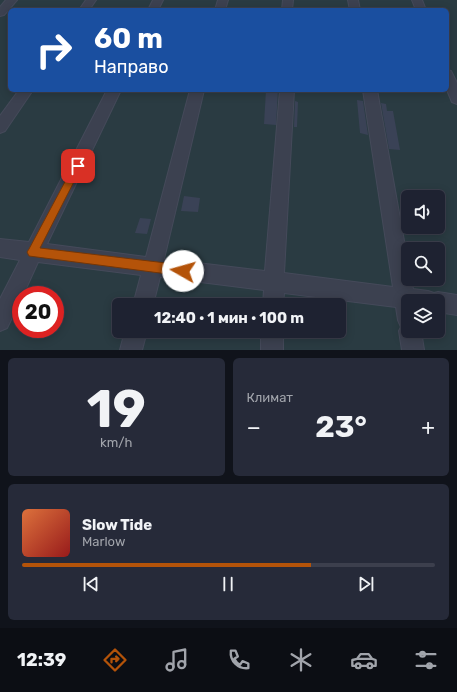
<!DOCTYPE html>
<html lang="ru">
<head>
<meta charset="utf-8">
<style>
  :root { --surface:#1e2231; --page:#262a39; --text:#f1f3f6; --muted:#a1a4ab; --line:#3c3f4d; --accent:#b45309 }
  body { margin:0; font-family:Rubik,sans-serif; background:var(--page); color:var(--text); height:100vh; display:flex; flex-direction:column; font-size:15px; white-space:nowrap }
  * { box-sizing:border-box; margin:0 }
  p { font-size:13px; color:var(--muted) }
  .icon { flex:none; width:22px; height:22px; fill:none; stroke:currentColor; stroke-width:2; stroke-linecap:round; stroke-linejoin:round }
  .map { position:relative; height:350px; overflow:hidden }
  .details { display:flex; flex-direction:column; gap:8px; padding:8px; background:#10131b; flex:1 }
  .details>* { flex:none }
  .top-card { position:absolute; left:8px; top:8px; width:441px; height:84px; border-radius:6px; box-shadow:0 2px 10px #0003,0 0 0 1px var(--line); background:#1a4fa0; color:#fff; overflow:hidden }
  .tools { position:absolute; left:401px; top:190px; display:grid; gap:8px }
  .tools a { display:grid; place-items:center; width:44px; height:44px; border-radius:6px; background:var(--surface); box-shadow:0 2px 10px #0003,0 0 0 1px var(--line); font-size:20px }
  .speed { position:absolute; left:12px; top:286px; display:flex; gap:8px; font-size:20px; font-weight:700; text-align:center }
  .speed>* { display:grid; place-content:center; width:52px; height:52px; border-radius:50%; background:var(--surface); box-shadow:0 2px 10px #0003,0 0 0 1px var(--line); line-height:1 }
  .speed .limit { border:6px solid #d22; background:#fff; color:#111 }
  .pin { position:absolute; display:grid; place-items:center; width:34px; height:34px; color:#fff; margin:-17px; border-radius:8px; box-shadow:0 2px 6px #0006 }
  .me { position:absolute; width:44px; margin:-22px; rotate:277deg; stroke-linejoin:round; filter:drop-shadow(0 0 3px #0008) }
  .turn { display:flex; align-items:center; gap:14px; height:84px; padding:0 20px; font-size:18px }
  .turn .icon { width:52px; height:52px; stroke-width:2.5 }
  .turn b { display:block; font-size:28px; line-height:34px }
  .big { font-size:30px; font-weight:700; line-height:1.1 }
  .details .tile { flex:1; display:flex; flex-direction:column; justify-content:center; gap:6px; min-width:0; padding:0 14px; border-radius:6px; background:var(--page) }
  .details .dial { align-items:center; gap:0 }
  .dial b { font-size:52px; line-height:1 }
  .song { display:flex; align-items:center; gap:12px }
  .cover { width:48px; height:48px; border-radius:6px; background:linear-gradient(135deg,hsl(20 70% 55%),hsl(0 70% 35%)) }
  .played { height:4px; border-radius:2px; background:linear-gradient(90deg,var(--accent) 70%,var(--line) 70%) }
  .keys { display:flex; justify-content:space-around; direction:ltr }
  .heat { display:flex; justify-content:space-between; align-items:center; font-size:22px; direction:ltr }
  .details .tiles { flex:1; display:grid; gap:8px; grid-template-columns:1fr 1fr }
  .tile:last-child { grid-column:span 2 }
  .trip { position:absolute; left:112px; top:298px; width:234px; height:40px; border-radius:6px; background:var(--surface); box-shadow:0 2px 10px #0003,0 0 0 1px var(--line); font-weight:700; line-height:40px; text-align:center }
  .dock { display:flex; height:64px; justify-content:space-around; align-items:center; background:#0c0e14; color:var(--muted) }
  .dock .icon { width:28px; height:28px }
  .dock .on { color:var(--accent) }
  .dock b { font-size:18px; color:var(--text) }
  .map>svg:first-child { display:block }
</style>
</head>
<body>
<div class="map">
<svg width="457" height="350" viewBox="0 0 457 350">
  <rect width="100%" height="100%" fill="#282e41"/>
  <path fill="#2a3b42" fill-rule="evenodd" d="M0,0h457v350h-457zM10,10h437v80h-437zM408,197h30v30h-30zM408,249h30v30h-30zM21,295h34v34h-34zM408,301h30v30h-30zM119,305h220v26h-220z"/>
  <g fill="#3a4256">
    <polygon points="266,90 278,90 276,125 264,124"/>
    <polygon points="357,100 363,101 368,135 360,133"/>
    <polygon points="295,101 298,102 297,127 294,127"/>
    <polygon points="381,103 386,104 387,111 393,111 400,150 389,149"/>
    <polygon points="184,196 200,198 198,212 181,211"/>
    <polygon points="140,218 151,219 147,234 135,233"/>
  </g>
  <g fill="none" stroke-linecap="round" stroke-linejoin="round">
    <g stroke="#454a5a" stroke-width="2">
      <g id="minor">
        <polygon points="6,0 17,0 4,15 0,16 0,7"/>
        <polygon points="86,0 96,0 89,10 79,10"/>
        <polygon points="153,0 163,0 158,10 148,10"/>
        <polygon points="218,0 228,0 225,10 215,10"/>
        <polygon points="283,0 293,0 292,10 282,10"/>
        <polygon points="348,0 358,0 360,10 350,10"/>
        <polygon points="412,0 422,0 426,10 416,10"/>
        <polygon points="447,70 451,71 457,83 457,104 452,102 447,90"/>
        <polygon points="19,90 33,90 5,131 0,133 0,116"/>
        <polygon points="107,90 121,90 47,244 146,257 190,90 204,90 164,259 265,271 280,90 294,90 284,273 393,287 363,90 377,90 408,263 408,279 411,279 413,289 428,291 434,293 438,292 457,295 457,315 438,312 438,301 408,301 408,331 421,331 424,350 402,350 399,331 401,327 398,320 396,307 284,293 283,305 263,305 264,290 160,277 153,305 133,305 141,275 38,262 23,295 21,295 21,299 7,328 0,331 0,299 20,260 0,257 0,239 29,242"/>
        <polygon points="125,331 147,331 142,350 120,350"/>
        <rect x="261" y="331" width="22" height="19"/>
      </g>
    </g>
    <use href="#minor" fill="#3c4150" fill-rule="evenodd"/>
  </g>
  <polygon fill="#b45309" stroke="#753606" points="78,162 82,166 40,248 183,265 187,267 188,271 187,275 183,276 29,256 27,252 29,249 75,163"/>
</svg>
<div class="tools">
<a><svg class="icon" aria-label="sound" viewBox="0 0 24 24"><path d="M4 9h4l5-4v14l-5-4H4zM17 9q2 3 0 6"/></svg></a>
<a><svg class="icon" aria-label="search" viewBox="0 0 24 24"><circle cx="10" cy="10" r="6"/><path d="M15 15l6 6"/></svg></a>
<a><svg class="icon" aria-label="layers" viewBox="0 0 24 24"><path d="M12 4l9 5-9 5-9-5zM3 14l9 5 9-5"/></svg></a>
</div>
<div class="speed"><div class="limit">20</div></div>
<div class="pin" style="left:78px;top:166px;background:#d93025"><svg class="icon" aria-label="arrive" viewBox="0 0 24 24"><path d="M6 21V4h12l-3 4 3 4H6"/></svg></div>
<svg class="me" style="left:183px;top:271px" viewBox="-20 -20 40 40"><circle r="19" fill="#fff"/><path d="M0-13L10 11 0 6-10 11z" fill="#b45309"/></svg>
<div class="trip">12:40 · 1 мин · 100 m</div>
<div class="top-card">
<div class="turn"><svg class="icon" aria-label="right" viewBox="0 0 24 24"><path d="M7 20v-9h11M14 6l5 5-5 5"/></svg><div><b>60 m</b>Направо</div></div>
</div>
</div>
<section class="details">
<div class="tiles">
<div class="tile dial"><b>19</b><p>km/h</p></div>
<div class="tile"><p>Климат</p>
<div class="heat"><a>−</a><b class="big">23°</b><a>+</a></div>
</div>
<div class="tile">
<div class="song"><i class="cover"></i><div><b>Slow Tide</b><p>Marlow</p></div></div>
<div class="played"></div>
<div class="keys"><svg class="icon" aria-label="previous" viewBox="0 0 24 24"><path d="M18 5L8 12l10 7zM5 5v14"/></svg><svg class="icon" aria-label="pause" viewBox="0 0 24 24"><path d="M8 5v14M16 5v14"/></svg><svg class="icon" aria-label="next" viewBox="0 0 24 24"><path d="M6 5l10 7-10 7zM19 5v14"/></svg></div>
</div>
</div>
</section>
<nav class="dock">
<b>12:39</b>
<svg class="icon on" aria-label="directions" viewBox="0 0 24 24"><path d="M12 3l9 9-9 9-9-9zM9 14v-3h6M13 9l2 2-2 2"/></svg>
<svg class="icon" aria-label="music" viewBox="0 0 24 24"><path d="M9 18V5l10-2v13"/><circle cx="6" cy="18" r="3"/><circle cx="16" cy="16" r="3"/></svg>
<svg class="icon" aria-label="phone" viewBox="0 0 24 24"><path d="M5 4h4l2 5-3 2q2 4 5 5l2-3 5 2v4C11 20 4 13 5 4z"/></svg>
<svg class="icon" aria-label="climate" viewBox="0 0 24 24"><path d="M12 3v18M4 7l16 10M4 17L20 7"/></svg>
<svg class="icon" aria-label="car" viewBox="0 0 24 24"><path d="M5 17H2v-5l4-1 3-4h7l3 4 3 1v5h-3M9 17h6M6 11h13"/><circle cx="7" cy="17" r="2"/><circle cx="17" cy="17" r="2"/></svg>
<svg class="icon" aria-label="filters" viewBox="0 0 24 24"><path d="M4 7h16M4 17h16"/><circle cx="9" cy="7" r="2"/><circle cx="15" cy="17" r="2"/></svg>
</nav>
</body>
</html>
